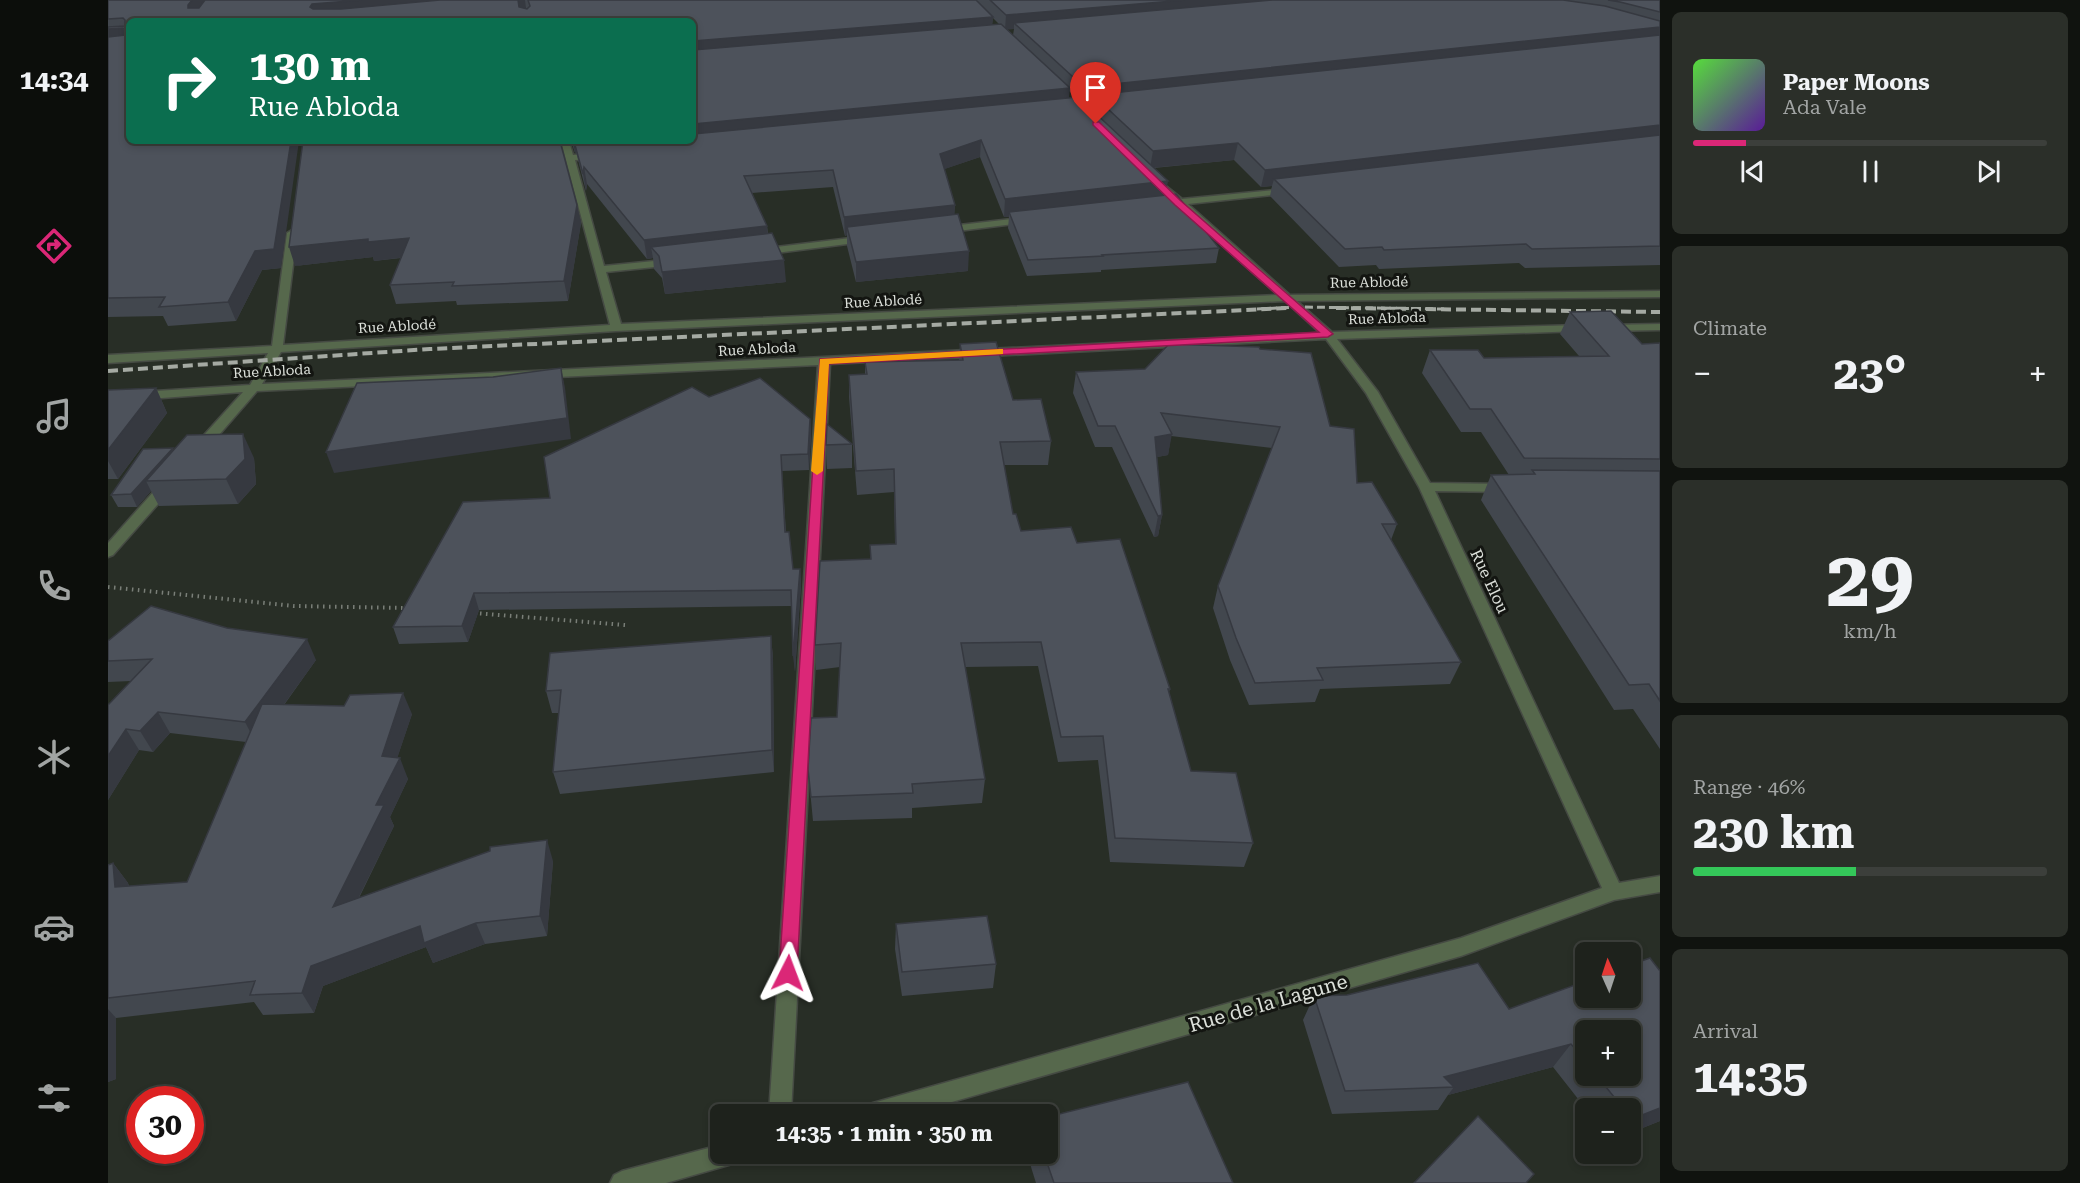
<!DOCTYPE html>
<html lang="en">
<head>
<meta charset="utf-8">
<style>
  :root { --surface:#1e221c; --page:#2b2f29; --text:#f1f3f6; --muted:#a1a4a3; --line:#3c3f3b; --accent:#db2777 }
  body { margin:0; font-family:"Roboto Serif",serif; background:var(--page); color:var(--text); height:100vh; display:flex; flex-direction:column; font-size:22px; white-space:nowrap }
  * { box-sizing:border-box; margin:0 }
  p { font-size:20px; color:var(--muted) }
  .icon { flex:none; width:33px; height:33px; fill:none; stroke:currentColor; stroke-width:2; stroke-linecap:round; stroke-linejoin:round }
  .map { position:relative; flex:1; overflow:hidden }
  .panel { display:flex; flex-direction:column; gap:12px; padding:12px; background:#10130f; width:420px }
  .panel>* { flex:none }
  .top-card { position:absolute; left:18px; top:18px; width:570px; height:126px; border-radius:9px; box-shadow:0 3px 9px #0003,0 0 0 2px var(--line); background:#0b6e4f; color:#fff; overflow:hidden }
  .needle { width:39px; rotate:357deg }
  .buttons { position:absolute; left:1467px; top:942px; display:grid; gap:12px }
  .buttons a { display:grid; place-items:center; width:66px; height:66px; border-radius:9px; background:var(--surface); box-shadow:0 3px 9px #0003,0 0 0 2px var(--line); font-size:30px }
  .speed { position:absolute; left:18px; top:1086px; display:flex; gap:12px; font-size:30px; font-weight:700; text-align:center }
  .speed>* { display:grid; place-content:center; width:78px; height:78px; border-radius:50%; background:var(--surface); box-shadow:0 3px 9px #0003,0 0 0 2px var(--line); line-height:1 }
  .speed .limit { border:9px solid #d22; background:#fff; color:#111 }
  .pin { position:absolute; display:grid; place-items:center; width:51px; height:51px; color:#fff; margin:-62px -26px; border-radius:50% 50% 50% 0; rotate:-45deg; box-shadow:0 0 6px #0007 }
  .pin .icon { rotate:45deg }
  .me { position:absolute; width:66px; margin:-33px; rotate:3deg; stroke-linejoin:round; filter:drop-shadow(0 0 4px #0008) }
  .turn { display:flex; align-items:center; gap:21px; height:126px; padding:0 24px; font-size:27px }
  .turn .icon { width:78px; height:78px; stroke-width:2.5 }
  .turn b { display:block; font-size:42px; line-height:51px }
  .big { font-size:45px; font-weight:700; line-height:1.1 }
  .panel .widget { flex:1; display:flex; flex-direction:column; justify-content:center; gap:9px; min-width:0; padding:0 21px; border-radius:9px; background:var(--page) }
  .panel .dial { align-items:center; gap:0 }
  .dial b { font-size:78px; line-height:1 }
  .song { display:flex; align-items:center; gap:18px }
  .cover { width:72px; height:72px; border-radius:9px; background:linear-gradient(135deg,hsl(110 70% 55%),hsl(270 70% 35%)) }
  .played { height:6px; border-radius:3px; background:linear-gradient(90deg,var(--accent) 15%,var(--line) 15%) }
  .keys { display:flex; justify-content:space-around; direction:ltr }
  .heat { display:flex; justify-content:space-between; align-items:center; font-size:33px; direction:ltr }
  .charge { height:9px; border-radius:4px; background:linear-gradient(90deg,#34c759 46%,var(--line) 0) }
  .trip { position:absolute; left:602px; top:1104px; width:348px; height:60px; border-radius:9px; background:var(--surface); box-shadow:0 3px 9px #0003,0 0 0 2px var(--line); font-weight:700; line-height:60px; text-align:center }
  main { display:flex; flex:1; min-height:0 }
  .menu { display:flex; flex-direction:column; width:108px; justify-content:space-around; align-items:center; background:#0c0e0b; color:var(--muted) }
  .menu .icon { width:42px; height:42px }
  .menu .selected { color:var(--accent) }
  .menu b { font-size:27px; color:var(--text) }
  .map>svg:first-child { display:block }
</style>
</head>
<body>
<main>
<nav class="menu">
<b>14:34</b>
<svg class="icon selected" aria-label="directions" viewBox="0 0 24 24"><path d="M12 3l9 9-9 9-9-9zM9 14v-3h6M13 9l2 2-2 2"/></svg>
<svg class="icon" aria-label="music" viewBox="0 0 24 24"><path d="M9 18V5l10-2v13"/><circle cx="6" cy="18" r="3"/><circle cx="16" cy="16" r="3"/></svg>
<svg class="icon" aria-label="phone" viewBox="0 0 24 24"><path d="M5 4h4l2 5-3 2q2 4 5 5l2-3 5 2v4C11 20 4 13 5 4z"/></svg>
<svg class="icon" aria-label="climate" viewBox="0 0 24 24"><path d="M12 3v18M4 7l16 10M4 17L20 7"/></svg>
<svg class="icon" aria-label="car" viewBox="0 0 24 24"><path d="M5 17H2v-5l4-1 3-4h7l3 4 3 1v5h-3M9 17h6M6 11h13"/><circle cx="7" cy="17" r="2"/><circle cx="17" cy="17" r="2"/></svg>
<svg class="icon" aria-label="filters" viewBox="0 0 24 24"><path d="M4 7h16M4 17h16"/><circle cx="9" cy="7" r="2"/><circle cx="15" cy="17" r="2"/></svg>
</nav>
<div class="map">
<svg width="1552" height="1183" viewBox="0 0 1552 1183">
  <rect width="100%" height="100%" fill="#282e26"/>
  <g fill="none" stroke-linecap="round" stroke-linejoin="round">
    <g stroke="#454a43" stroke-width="3">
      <g id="minor">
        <path d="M453,141h8l4,14 25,-2 4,3 -4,3 -23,1 29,106 70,-7 5,3 -5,3 -68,7 15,52 657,-29 -101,-90h-6l-2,-2 3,-2 -26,-24 5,-3 31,25 112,-11v4l-3,1 -103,11 102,91 370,-4v6l-363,4 35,31 250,-7 6,3 -6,3 -245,8 41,53 52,91 77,1 7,4 -7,4 -72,-1 184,392 41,-7v16l-46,8 -153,56 -551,158h-48l3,-8 8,-3 588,-165 141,-50 -183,-401 -53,-94 -40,-54 -496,25 -39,750h-22l49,-749 -561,26 -52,60h-10l-1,-3 1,-3 48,-53 -135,10v-8l142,-9 18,-32 -160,10v-8l164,-9 15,-113 5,-3 5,3 -14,112 327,-20zM1177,301l35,32 -1058,51 19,-32 335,-21z"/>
        <polygon points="920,217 923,218 923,222 834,233 829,230 834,227"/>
        <polygon points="759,236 764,239 763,241 652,255 647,252 652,249"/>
        <polygon points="1552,324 1552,330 1498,331 1492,328 1498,325"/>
        <polygon points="60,480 67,484 65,487 5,555 0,557 0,543 55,481"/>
        <polygon points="612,1145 612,1154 634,1154 631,1162 558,1183 502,1183 506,1175 514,1171"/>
      </g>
    </g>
    <g stroke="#7a7f78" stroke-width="4" stroke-dasharray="1.5 4.5" stroke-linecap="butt">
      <polyline points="0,587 186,606 298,608"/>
      <polyline points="366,613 517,625"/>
    </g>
    <use href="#minor" fill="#56684c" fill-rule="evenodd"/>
    <polyline stroke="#a5aaa3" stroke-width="3" stroke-dasharray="8 4" stroke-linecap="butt" points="1149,309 1191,307 1336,309"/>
    <g stroke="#a5aaa3" stroke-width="4" stroke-dasharray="10 5" stroke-linecap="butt">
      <polyline points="1228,308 1552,312"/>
      <polyline points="0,371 322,349 1180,308"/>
    </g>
  </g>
  <g fill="#42474e" fill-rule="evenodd">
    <path d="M0,0h1552v265l-135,3 -6,-5 -140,6 -3,-4 -37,2 -69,-71 2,-10 -11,1 -27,-27 -80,8 12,27 53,53 -3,15 -115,7v2l-74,4 -19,-48 1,-11h-5l-24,-60 -36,12 11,36 -1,10 14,56 -112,11 -9,-36v-11l-2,1 -12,-49 -81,6 15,33 1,7 18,49 -121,12 -3,-16 -8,-9 -1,-11 -6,1 -60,-75 -1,7 -10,-39 -1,1 -4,-12h122l-564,-120 152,247 -19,2 -26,51 -68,5 -5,-10 -55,1zM885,18l6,6h-7zM899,29h7l-1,6zM961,91l7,6 -7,1zM976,102h8l-1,8z"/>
    <polygon points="469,205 473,223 460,301 349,305 348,301 288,304 282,285 293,258 266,261 265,257 187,266"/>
    <polygon points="1462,312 1534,344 1552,343 1552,749 1525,709 1506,710 1373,500 1383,475 1401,475 1373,432 1353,432 1314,373 1322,350 1376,358 1471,356 1452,334"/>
    <polygon points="852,344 943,441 940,465 896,465 905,514 913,531 969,543 1062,689 1061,692 1083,771 1145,843 1136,867 1002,862 990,760 950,762 930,666 857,667 877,779 874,803 804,808 804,818 705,821 700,769 729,717 732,667 708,670 707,645 762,559 762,545 787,544 786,492 749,495 741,397 741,375 757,374 757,362 851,360"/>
    <polygon points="1152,349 1222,426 1249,483 1289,524 1283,540 1353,662 1342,684 1212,689 1207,702 1141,705 1122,660 1105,608 1110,586 1164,448 1063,436 1060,455 1049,457 1054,515 1050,536 1046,537 1004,447 987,447 965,393 968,372 1037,369"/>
    <polygon points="48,388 59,413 10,479 0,479 0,390"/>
    <polygon points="601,397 702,419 703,434 701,470 674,471 678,532 685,569 692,569 693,585 687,672 683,606 371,610 360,642 291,644 285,627 442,498"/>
    <polygon points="744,444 744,468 719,469 718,445"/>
    <polygon points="66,450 146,458 148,484 130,504 51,506 43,491 29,507 10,507 3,495"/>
    <polygon points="663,636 665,658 666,772 452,794 445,772 451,713 444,713 438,691"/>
    <polygon points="0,641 208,660 176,705 304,714 289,758 300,779 282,817 286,826 251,898 445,861 439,936 377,944 325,963 318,947 215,986 206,1013 155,1015 146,1002 8,1018 8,1079 0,1082 0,865 5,863 20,883 21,886 79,882 138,742 62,733 45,752 31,750 0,800 0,705 23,681 0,682"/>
    <polygon points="788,924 888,964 885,988 794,996 787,949"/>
    <path d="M1552,971v150l-30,12v-25l-44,1 -33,-42 -105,28 -10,15 -106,4 -29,-94 11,-24 195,13zM1478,1030l44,46h-44z"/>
    <polygon points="919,1154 939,1154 1125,1183 928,1183"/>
  </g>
  <g fill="#363940">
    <polygon points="84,0 101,0 85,21 80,8 80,5"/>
    <polygon points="254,0 417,0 418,8 412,11 209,19 202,7 204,4"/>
    <polygon points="1077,0 1240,0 906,23 906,29 897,30 898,15"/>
    <polygon points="885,17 884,31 585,57 585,41"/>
    <polygon points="1552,27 1552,41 985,95 984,102 974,103 976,87"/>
    <polygon points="15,28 21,43 0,45 0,29"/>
    <polygon points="962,88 960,104 585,141 585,124"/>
    <polygon points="1552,125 1552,141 1166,179 1164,186 1153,187 1157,170"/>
    <polygon points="873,140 872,157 831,171 832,154"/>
    <polygon points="183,141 191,141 173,268 154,270 128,321 120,302"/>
    <polygon points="465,141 585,141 467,145 468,152 467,153"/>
    <polygon points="1130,143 1126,160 1042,168 1045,151"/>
    <polygon points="476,167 479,184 478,191 475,174"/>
    <polygon points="1060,181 1057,198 901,212 901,217 896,217 897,199"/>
    <polygon points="469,205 473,223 460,301 456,281"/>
    <polygon points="847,205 846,223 739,227 739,235 737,236 736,217"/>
    <polygon points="659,226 661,245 551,256 543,247 545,258 539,259 536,240"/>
    <polygon points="301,238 306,256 266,261 265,257 187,266 181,247 260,239"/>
    <polygon points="861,251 860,271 748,282 748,262"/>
    <polygon points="676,260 678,282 557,294 554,272"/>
    <polygon points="453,368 457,388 463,439 226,473 218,452"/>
    <polygon points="48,388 59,413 10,479 0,461 0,450"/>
    <polygon points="702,419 703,434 701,470 700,454"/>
    <polygon points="135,434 146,458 148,484 130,504 118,479"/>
    <polygon points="1064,434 1060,455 1044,458 1047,437"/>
    <polygon points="65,448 71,461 38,481 43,491 29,507 23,494"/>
    <polygon points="1054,515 1050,536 1046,537 1050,516"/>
    <polygon points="692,569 693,585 687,672 685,656"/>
    <polygon points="366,593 371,610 360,642 354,626"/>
    <polygon points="663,636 665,658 666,772 664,750"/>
    <polygon points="199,639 208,660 148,743 137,722"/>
    <polygon points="295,693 304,714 285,771 292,758 300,779 282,817 286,826 236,927 225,907 268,805 274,756"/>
    <polygon points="50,712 62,733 45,752 32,731"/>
    <polygon points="18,729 31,750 0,800 0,756"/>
    <polygon points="439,840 445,861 439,936 432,916"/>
    <polygon points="5,863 20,883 22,907 7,887"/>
    <polygon points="368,923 377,944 325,963 318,947 215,986 206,1013 194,993 203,966 312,926"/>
    <polygon points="0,1009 8,1018 8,1079 0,1082"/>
    <polygon points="1463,1044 1445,1067 1340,1095 1346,1087 1336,1077"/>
    <polygon points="1552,1108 1552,1121 1522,1133 1522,1120 1524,1119"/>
  </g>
  <g fill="#4d525b" stroke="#363940" stroke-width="1.5">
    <polygon points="0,0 84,0 80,5 80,8 91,8 97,0 254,0 204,4 202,7 205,9 233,9 332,0 410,0 411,7 419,9 422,6 420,0 868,0 885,17 585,41 585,21 21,21 21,141 183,141 166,249 147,251 120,302 51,307 57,297 0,298 0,37 17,35 17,30 15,28 0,29 0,27 17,26 17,20 15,18 0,19"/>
    <polygon points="882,0 1077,0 898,15"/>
    <polygon points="1164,0 1455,0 1497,6 1552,21 1552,27 976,87 906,23"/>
    <polygon points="1500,0 1552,0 1552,12 1512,2"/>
    <polygon points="893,24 962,88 585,124 585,50"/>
    <polygon points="1552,35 1552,125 1157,170 1130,143 1045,151 985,95"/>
    <polygon points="970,97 1060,181 897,199 873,140 832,154 847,205 736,217 725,170 636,176 659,226 536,240 476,167 475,174 467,145 508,141 585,141 585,134"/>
    <polygon points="1552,135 1552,246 1424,249 1418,244 1276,250 1274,247 1237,249 1166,179"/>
    <polygon points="195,141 452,141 469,205 456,281 344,286 346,282 282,285 301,238 260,242 260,239 181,247"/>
    <polygon points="1068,194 1111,248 994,255 995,256 920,260 901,212"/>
    <polygon points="850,214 861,251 748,262 739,227"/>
    <polygon points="664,233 676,260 554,272 551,256 543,247"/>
    <polygon points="1503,311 1534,344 1552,343 1552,459 1416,458 1383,409 1362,409 1322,350 1370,350 1376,358 1501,356 1462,312"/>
    <polygon points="888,342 905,400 933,399 943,441 892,442 905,514 908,514 913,531 963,527 969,543 1012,539 1062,689 1060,689 1083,771 1128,773 1145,843 1007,838 995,736 953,737 933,642 853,643 877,779 804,784 805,793 703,797 700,769 703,718 729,717 733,643 707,645 712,561 763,559 762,545 788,544 786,469 748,471 741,375 759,374 757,362 855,360 852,344"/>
    <polygon points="1061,344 1151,347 1152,349 1203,353 1222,426 1246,429 1249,483 1264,482 1289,524 1274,524 1353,662 1209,668 1215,680 1147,683 1128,638 1110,586 1172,427 1053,413 1064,434 1047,437 1054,515 1050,516 1007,426 990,426 968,372 1037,369"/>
    <polygon points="453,368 459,418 218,452 249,383 385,377"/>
    <polygon points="652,378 702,419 700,454 673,455 677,532 681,532 685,569 692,569 685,656 683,590 366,593 354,626 285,627 355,502 442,498 436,457 584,387 601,397"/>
    <polygon points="48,388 0,450 0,390"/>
    <polygon points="719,424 744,444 718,445"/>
    <polygon points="135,434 137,459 118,479 38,481 79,435"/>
    <polygon points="65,448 23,494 3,495 35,449"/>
    <polygon points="1424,470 1552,471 1552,701 1541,684 1521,685 1383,475 1427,474"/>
    <polygon points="43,606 119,628 199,639 137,722 50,712 32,731 18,729 0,756 0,705 44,659 0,661 0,641"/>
    <polygon points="663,636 664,750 445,772 453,690 438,691 442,653"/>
    <polygon points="295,693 274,756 292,758 268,805 276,805 225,907 382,851 382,847 439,840 432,916 368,923 316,943 312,926 203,966 194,993 142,995 147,981 0,998 0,865 5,863 7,887 79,882 154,704 236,706 242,695"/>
    <polygon points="879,916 888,964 794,972 788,924"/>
    <polygon points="1542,958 1552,971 1552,1108 1524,1119 1522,1117 1522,1108 1515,1108 1489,1076 1522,1076 1522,1030 1478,1030 1478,1061 1463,1044 1336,1077 1346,1087 1237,1091 1206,996 1239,995 1370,963 1401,1009 1478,981 1478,998 1522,998 1522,965"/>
    <polygon points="1080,1082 1125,1183 946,1183 936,1154 939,1154 939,1117"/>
    <polygon points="1370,1116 1426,1174 1418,1183 1306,1183"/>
  </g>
  <polygon fill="#db2777" stroke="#8e194d" stroke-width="1.5" points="985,122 991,122 1073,201 1225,334 1220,337 721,364 689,973 687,979 680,982 673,979 671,973 712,359 1211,332 1067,205 985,125"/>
  <polygon fill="#f59e0b" points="892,349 895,349 895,354 721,364 715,471 709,475 703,471 712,359"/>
  <g text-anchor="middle" stroke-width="6" stroke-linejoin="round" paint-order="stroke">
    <g font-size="14" fill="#dce0da" stroke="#131511">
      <text transform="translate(1261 282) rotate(-1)" y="5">Rue Ablodé</text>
      <text transform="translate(775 301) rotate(-3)" y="5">Rue Ablodé</text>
      <text transform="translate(1279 318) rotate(-2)" y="5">Rue Abloda</text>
      <text transform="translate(289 326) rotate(-3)" y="5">Rue Ablodé</text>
      <text transform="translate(649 349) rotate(-3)" y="5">Rue Abloda</text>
      <text transform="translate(164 371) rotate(-3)" y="5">Rue Abloda</text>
    </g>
    <g font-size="16" fill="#dce0da" stroke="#131511">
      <text transform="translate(1382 581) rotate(65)" y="6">Rue Elou</text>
    </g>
    <g font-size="20" fill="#dce0da" stroke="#131511">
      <text transform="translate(1160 1003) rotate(-16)" y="7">Rue de la Lagune</text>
    </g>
  </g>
</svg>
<div class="buttons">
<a><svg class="needle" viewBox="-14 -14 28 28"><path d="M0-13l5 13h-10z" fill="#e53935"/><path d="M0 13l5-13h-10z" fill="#a1a4a3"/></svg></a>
<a>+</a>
<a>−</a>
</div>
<div class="speed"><div class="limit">30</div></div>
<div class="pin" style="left:988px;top:124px;background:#d93025"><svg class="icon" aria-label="arrive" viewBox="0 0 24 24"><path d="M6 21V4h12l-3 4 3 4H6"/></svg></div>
<svg class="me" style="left:680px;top:973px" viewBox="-20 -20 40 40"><path d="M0-17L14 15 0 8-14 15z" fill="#db2777" stroke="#fff" stroke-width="4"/></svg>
<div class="trip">14:35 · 1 min · 350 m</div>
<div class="top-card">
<div class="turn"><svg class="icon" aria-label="right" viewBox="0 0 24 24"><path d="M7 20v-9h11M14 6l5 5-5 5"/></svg><div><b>130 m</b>Rue Abloda</div></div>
</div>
</div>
<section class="panel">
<div class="widget">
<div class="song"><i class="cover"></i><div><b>Paper Moons</b><p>Ada Vale</p></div></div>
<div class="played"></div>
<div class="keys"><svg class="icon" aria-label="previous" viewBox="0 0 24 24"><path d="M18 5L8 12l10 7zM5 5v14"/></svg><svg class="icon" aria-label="pause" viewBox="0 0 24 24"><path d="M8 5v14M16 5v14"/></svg><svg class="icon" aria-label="next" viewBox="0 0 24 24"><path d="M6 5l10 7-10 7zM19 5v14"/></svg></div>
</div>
<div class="widget"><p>Climate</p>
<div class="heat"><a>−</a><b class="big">23°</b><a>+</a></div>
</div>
<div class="widget dial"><b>29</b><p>km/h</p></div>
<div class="widget"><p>Range · 46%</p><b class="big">230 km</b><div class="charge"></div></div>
<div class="widget"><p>Arrival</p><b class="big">14:35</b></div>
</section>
</main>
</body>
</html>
